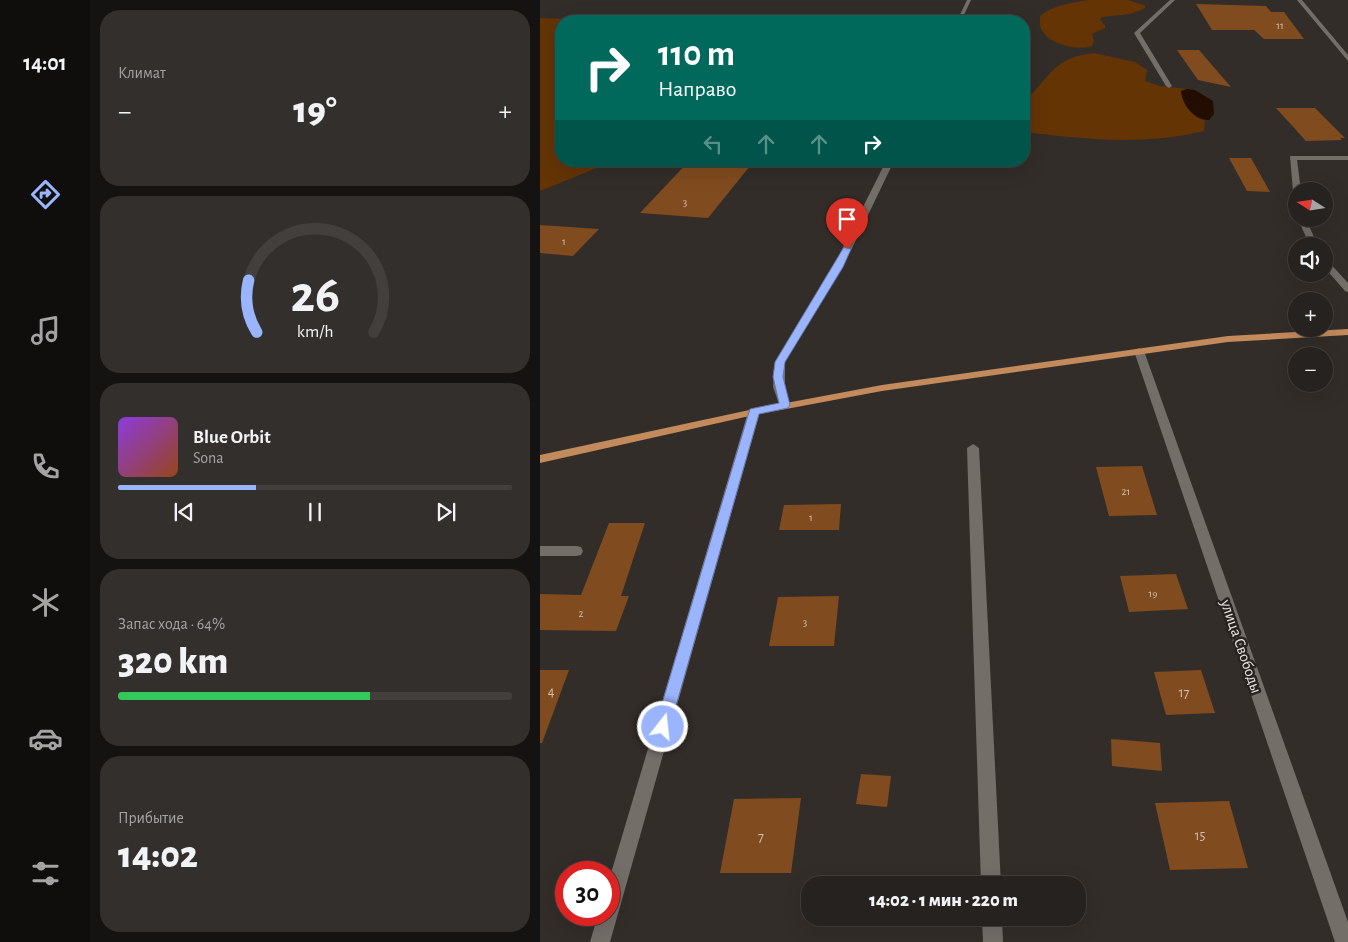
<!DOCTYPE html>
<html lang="ru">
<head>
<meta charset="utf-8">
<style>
  :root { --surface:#26221f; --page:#322f2c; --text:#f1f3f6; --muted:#a4a4a4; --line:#423f3d; --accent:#9ab5fd }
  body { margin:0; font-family:"Alegreya Sans",sans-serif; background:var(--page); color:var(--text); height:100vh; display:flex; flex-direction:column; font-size:19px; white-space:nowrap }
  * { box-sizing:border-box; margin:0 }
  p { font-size:16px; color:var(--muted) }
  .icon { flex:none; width:28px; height:28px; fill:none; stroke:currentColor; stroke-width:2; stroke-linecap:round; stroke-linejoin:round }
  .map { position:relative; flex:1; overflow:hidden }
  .side { display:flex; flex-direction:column; gap:10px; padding:10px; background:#151311; width:450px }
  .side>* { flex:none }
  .guide { position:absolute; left:15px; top:15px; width:475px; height:152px; border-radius:20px; box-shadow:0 5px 20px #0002,0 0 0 1px var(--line); background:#00695c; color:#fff; overflow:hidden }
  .needle { width:32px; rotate:282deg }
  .controls { position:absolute; left:748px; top:182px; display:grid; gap:10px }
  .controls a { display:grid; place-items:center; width:45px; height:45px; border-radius:50%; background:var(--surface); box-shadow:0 5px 20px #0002,0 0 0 1px var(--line); font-size:25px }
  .speed { position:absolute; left:15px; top:861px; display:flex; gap:10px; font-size:25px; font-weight:700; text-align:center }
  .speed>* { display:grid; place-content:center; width:65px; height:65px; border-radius:50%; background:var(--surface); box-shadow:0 5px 20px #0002,0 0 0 1px var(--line); line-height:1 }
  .speed .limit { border:8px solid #d22; background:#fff; color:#111 }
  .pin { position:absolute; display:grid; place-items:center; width:42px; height:42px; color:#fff; margin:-51px -21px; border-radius:50% 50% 50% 0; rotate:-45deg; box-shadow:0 0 5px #0007 }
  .pin .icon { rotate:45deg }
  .me { position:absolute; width:55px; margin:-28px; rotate:16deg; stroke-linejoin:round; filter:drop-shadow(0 0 4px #0008) }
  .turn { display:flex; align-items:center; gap:18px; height:105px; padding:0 20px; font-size:22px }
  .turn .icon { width:65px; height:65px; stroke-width:2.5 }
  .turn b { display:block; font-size:35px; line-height:42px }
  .lanes { display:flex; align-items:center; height:48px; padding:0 20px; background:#0003; justify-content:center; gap:25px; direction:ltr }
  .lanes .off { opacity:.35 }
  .big { font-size:38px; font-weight:800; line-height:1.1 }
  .side .card { flex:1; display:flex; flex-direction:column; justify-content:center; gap:8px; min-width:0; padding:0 18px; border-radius:20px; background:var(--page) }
  .side .dial { align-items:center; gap:0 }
  .dial svg { height:130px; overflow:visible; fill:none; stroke:var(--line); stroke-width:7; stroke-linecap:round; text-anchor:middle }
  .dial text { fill:var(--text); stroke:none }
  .song { display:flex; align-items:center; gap:15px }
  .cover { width:60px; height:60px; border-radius:8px; background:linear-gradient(135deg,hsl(270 70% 55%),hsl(20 70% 35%)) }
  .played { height:5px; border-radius:2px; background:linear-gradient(90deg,var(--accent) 35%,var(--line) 35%) }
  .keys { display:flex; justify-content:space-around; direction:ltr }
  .heat { display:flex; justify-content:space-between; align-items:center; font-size:28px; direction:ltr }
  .charge { height:8px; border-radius:4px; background:linear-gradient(90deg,#34c759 64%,var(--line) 0) }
  .trip { position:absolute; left:261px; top:876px; width:285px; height:50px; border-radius:20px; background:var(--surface); box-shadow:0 5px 20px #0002,0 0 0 1px var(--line); font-weight:800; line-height:50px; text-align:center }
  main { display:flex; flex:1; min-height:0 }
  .tabs { display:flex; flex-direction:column; width:90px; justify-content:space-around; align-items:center; background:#0f0e0c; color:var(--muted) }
  .tabs .icon { width:35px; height:35px }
  .tabs .on { color:var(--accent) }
  .tabs b { font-size:22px; color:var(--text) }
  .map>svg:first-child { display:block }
</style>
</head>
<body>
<main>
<nav class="tabs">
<b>14:01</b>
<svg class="icon on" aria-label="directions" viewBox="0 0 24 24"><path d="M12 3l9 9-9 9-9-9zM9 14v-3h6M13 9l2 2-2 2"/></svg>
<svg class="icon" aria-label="music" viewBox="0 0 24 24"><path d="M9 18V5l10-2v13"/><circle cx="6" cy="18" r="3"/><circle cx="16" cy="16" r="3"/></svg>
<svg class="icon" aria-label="phone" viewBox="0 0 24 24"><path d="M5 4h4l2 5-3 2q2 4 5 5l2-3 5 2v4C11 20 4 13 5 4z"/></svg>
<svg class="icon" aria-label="climate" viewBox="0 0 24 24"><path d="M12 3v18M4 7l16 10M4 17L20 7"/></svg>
<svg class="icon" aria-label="car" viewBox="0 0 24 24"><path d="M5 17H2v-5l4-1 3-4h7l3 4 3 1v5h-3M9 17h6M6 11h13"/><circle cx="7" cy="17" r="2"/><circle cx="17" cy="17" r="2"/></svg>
<svg class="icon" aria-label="filters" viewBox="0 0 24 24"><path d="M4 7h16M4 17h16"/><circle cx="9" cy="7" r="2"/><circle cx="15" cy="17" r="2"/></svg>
</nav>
<section class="side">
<div class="card"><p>Климат</p>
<div class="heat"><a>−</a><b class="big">19°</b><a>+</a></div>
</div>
<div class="card dial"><svg viewBox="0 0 100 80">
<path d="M14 69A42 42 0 1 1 86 69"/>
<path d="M14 69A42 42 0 0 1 9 37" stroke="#9ab5fd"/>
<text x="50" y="56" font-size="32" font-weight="700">26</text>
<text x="50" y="72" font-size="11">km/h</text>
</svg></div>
<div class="card">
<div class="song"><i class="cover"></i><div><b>Blue Orbit</b><p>Sona</p></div></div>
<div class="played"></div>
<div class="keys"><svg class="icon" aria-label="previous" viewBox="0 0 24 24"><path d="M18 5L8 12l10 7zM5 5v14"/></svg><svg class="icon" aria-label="pause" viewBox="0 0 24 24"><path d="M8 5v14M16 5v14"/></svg><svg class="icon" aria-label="next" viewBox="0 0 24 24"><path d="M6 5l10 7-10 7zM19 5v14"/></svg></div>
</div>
<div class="card"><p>Запас хода · 64%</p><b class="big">320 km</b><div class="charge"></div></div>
<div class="card"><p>Прибытие</p><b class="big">14:02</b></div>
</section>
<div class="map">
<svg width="808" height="942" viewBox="0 0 808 942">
  <rect width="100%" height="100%" fill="#332d29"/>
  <g fill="#643405">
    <path d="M548,0h40l18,6 -2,3 -14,5 -28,3 -2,3 5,5v3l-13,6 2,7 -2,5c-13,5 -41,-1 -49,-14 -4,-5 -3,-10 -3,-16 13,-11 31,-13 48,-16z"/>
    <polygon points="0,18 86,21 21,21 21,161 74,161 0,191"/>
    <path d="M554,53l41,9 12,8 -2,11 15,5 27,3 -6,2 20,28 4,1 -1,11c-61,14 -110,9 -172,2l-8,-4v-27c17,-15 27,-37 50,-45 6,-2 13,-3 20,-4z"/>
  </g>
  <path fill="#230d00" d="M647,89l8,1 18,11 1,13 -5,6c-14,1 -27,-15 -28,-29z"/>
  <g fill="#804b1e">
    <polygon points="656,4 726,6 731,12 744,12 764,39 724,39 714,30 672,30"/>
    <polygon points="637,50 659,50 691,87 658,80"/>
    <polygon points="736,108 775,108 805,138 800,138 802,140 766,141"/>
    <polygon points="689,158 711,158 730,192 707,191"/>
    <polygon points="149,161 214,161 168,218 100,213"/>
    <polygon points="0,225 59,229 33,256 0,253"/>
    <polygon points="602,466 617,515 569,516 556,467"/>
    <polygon points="301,504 299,530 239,530 244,505"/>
    <polygon points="69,523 105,523 81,596 89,596 76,631 0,630 0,594 41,595"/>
    <polygon points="636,574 648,609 589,612 580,576"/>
    <polygon points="299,596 294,646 229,646 238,597"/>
    <polygon points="0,670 29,670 2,743 0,743"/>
    <polygon points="661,670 675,713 626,715 614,672"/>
    <polygon points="571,739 620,743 622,771 572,766"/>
    <polygon points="321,774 351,776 347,807 316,804"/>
    <polygon points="261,798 251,873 180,873 194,799"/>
    <polygon points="689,801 708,868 630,870 615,803"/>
  </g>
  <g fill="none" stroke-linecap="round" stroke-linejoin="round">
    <g fill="#746e69" fill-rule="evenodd">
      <polygon points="427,0 431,0 421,21 417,21"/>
      <polygon points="630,0 635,0 600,33 632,86 629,88 626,86 594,33"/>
      <polygon points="757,0 762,0 808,55 808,61"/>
      <polygon points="750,156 808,156 808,160 757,160 761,191 756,191 756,193 753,191"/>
      <polygon points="346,161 354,161 303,267 245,362 245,387 250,405 244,408 240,407 233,387 235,362 293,267"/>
      <polygon points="758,219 766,219 778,246 770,246"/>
      <polygon points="784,259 787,260 808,283 808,292 805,291 784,267"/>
      <polygon points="599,348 604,351 808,922 808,942 795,942 594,351"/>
      <polygon points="214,409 220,412 70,942 50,942 58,915 69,915 69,880 208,412"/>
      <polygon points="433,444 439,448 461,885 441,885 427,448"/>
      <polygon points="0,546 36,546 41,547 43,551 41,555 36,556 0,556"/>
      <polygon points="442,918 462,918 463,942 443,942"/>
    </g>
    <polygon fill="#c38a5c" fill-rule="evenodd" points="808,329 808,335 688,342 342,391 214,415 0,463 0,455 214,409 342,385 688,336"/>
  </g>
  <polygon fill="#9ab5fd" stroke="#6476a4" points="304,247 311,249 303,267 245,362 243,377 250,405 248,408 219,414 130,727 128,732 123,733 117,732 115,727 209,412 210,409 239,403 233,377 235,362"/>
  <g text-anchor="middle" stroke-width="5" stroke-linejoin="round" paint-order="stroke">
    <g font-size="11" fill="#d0c0b3">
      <text x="740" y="29">11</text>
      <text x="145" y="206">3</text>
      <text x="24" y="245">1</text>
      <text x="586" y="495">21</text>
      <text x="271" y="521">1</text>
      <text x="613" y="597">19</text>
      <text x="41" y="617">2</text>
      <text x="265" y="626">3</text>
    </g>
    <g font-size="14" fill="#d0c0b3">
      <text x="11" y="696">4</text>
      <text x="644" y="697">17</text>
      <text x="660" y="840">15</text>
      <text x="221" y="841">7</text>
    </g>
    <g font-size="16" fill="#ebe7e5" stroke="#292320">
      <text transform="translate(702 646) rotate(71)" y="6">улица Свободы</text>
    </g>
  </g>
</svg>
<div class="controls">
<a><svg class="needle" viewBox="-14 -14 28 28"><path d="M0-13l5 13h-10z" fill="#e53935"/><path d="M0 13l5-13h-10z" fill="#a4a4a4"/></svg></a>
<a><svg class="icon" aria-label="sound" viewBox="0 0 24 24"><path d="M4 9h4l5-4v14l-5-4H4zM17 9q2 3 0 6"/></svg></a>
<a>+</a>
<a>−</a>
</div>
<div class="speed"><div class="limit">30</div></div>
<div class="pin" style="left:307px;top:249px;background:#d93025"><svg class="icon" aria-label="arrive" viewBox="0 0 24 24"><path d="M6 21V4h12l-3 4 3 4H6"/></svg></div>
<svg class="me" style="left:123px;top:727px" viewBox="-20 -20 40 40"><circle r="17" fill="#9ab5fd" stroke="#fff" stroke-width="3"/><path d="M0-11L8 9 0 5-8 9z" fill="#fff"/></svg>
<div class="trip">14:02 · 1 мин · 220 m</div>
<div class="guide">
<div class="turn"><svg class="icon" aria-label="right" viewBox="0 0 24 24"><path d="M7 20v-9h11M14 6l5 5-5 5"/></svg><div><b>110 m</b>Направо</div></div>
<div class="lanes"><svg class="icon off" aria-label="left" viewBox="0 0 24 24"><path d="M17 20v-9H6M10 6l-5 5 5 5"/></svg><svg class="icon off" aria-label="ahead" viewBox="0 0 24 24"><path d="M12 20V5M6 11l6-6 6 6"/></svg><svg class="icon off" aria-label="ahead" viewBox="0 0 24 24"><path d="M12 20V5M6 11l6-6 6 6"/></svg><svg class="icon" aria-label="right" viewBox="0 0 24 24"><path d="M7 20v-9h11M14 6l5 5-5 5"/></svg></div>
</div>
</div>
</main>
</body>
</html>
